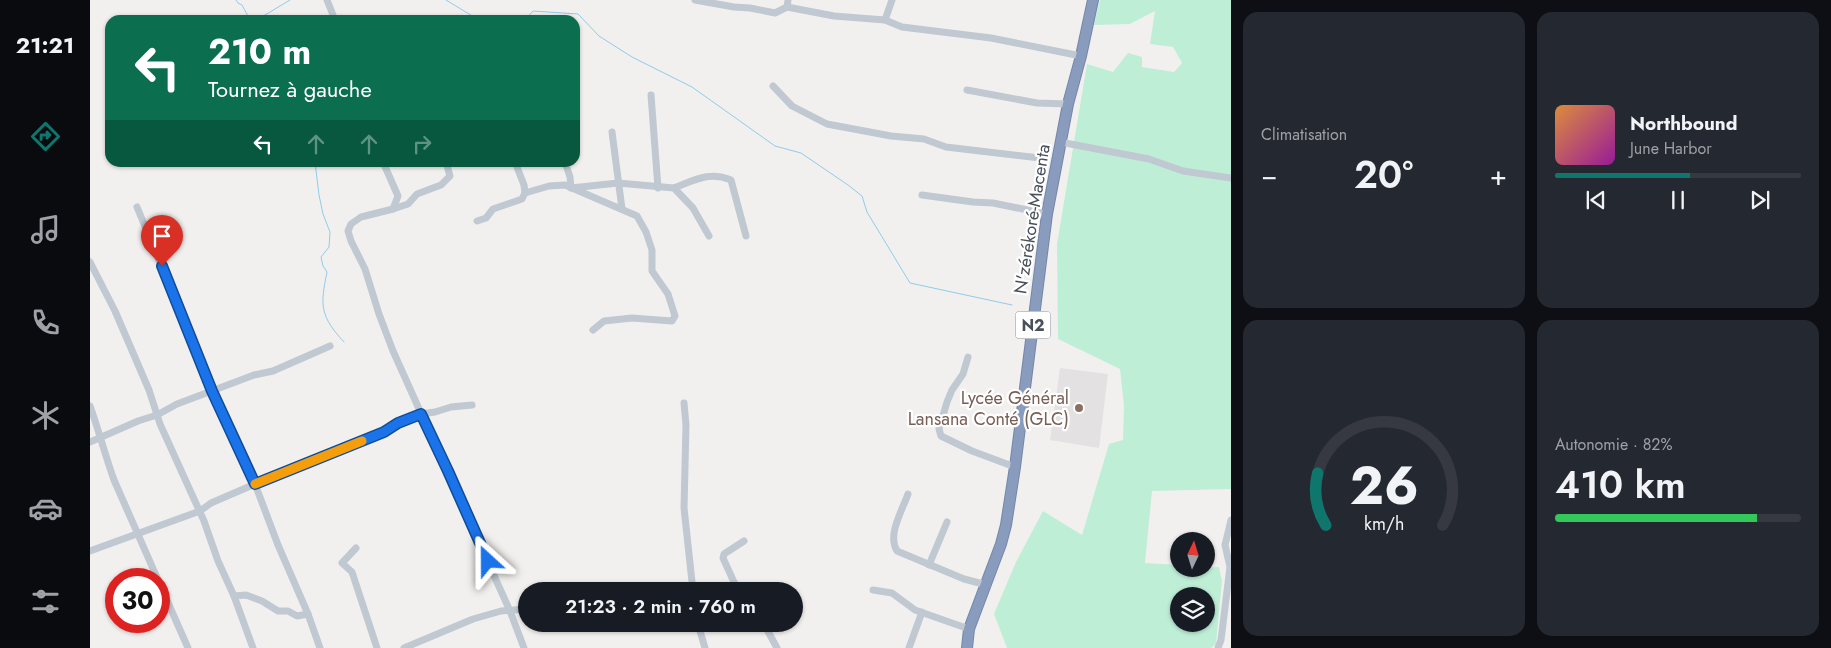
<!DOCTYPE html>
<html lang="fr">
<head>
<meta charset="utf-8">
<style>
  :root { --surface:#171b24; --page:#242831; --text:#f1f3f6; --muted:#9ea1a6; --line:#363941; --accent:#0f766e }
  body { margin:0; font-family:Jost,sans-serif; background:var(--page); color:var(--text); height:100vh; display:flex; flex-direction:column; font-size:19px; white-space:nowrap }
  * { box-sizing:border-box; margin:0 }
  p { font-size:16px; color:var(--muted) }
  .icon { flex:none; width:28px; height:28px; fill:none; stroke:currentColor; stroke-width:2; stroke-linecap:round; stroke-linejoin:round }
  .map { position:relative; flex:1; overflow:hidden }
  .panel { display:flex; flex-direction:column; gap:12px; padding:12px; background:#0d0f14; width:600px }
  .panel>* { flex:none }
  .banner { position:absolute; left:15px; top:15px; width:475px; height:152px; border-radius:15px; box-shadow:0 1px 4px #0004; background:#0b6e4f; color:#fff; overflow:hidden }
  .needle { width:32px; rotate:4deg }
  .tools { position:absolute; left:1080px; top:532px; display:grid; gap:10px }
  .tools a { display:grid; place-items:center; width:45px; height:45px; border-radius:50%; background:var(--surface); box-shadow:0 1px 4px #0004; font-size:25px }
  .speed { position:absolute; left:15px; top:568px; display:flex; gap:10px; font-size:25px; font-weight:700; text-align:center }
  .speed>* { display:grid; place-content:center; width:65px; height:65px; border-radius:50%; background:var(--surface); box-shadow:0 1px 4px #0004; line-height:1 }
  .speed .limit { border:8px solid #d22; background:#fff; color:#111 }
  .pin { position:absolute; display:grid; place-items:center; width:42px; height:42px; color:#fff; margin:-51px -21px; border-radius:50% 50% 50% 0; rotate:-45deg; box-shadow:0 0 5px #0007 }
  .pin .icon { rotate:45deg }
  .me { position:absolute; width:55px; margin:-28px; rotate:336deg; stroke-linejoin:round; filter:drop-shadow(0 0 4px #0008) }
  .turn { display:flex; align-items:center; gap:18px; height:105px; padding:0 20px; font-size:22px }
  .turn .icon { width:65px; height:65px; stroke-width:2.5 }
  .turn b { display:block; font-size:35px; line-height:42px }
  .lanes { display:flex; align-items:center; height:48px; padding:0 20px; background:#0003; justify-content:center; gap:25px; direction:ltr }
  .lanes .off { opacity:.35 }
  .big { font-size:38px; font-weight:600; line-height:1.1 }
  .panel .widget { flex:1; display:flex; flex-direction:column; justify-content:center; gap:8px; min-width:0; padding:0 18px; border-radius:15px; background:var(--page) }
  .panel .dial { align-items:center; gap:0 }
  .dial svg { height:130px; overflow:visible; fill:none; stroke:var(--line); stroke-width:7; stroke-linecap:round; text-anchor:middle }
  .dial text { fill:var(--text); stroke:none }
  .song { display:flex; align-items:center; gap:15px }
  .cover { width:60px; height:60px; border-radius:8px; background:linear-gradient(135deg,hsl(30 70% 55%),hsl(300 70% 35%)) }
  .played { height:5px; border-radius:2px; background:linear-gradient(90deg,var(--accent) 55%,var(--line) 55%) }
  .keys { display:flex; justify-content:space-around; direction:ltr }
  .heat { display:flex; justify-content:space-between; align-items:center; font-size:28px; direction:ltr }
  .charge { height:8px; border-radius:4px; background:linear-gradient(90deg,#34c759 82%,var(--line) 0) }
  .panel .tiles { flex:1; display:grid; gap:12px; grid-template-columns:repeat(2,1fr) }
  .trip { position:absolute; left:428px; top:582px; width:285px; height:50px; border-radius:25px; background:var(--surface); box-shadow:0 1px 4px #0004; font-weight:600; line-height:50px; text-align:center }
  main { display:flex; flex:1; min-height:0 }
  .tabs { display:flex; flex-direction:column; width:90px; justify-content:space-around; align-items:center; background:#090b0e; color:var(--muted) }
  .tabs .icon { width:35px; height:35px }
  .tabs .on { color:var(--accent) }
  .tabs b { font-size:22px; color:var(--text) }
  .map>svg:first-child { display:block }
</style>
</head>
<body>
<main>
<nav class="tabs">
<b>21:21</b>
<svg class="icon on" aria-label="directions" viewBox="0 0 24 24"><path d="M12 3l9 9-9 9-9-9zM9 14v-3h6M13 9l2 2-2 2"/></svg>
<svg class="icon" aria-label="music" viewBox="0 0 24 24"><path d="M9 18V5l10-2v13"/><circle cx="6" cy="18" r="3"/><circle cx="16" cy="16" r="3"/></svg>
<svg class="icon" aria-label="phone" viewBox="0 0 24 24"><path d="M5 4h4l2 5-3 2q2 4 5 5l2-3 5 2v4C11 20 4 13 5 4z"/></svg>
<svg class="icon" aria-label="climate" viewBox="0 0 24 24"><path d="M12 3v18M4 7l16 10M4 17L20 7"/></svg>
<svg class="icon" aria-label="car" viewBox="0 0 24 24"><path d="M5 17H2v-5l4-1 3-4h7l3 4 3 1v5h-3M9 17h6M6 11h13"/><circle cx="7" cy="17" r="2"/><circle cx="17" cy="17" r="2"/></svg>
<svg class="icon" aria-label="filters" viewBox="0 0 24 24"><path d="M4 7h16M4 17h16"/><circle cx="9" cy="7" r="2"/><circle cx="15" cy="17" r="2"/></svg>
</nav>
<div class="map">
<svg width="1141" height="648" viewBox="0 0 1141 648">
  <rect width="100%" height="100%" fill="#f2f0ef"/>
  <polygon fill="#e3e1e2" points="970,368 1018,374 1009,448 960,440"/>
  <path fill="#bfeed7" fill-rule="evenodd" d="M1010,0h131v489l-79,2 -7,72 34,2v4l40,-2 3,14 -6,63 -5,4h-204l-13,-34 22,-52 27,-51 39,24 27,-91 14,-4 1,-34 -4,-37 -62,-30 -1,-95 30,-180 26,8 15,-19 14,4v10l32,5 8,-9 -9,-16 -23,-3 5,-33 -25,13 -36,1zM1089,596h27v28h-27z"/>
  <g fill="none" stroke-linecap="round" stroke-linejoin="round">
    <g stroke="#8eccea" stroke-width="1">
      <polyline points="146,0 148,3 152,5 159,18 158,20"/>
      <polyline points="356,0 389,20"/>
      <polyline points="159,20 175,15 200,0"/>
      <polyline points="435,20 443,11 488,14 509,36 542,57 602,87 685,146 711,153 758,185 772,196 777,212 820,283 922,305"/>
      <path d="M225,162l4,33 4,19 7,18 -1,15 -8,10 2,9 4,6c-7,34 -7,44 17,70"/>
    </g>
    <polyline stroke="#d0d0d2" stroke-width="7" stroke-dasharray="7 3.5" stroke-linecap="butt" points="950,158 960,159"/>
    <g stroke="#7487a9" stroke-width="12">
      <polyline id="highway" points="877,648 879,629 911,544 916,525 925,467 957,214 978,104 991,56 1003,0"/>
    </g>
    <g stroke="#c0c8d1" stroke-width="7">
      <polyline points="237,0 245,20"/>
      <polyline points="605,0 644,7 660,8 685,13 697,7"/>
      <polyline points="698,0 697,7 744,16 795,20 812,27 901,38 991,56"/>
      <polyline points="795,20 802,0"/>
      <polyline points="683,86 702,106 737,124 801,136 834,139 856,147 950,158"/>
      <polyline points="877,90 947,103 978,104"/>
      <polyline points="561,95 568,188"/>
      <polyline points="522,132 532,209"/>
      <polyline points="970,142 1059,159 1093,171 1141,178"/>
      <polyline points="293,162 308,196 303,209 271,217 261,224 258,231 261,241 275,269 289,314 303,351 420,611 434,648"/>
      <polyline points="425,162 434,185 435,193"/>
      <polyline points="475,162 480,177 481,188 528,183 584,188 603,208 619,236"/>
      <path d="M584,188c21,-8 35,-17 57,-8l15,56"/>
      <polyline points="832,195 883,202 903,203 957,214"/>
      <polyline points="47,207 123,391 165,484 188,545 218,614 230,648"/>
      <polyline points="303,209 318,204 327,194 351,185 360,176 356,162"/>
      <polyline points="387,221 396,218 403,209 432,199 435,193 459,186 475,185 547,216 556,232 562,250 562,271 578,294 585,316 582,321 542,318 514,321 503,330"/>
      <polyline points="0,262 25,311 59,390 70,424 114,521 128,561 144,596 163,648"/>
      <polyline points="878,357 873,374 862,390 857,402 849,429 851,436 882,451 925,467"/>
      <polyline points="594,403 596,425 594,508 603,591"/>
      <path d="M0,406c9,25 15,49 24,74l74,168"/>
      <polyline points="0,442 48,421 67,415 87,404 164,375 183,371 240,346"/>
      <path d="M818,494c-6,17 -21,41 -11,57l67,28 23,6"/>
      <polyline points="266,548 252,563 262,572 287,648"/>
      <polyline points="0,551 110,511 121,503 165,484 294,432 308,423 331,414 345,412 361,407 382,405"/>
      <polyline points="839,565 857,522"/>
      <polyline points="783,590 802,593 825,610 879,629"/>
      <polyline points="648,591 633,558 634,554 654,541"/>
      <polyline points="144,596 156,595 172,601 188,611 198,611 207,616 218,614"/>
      <polyline points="608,624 615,648"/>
      <polyline points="674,624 687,648"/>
      <polyline points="314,648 383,619 411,611 436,609"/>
      <polyline points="819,648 832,612"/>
      <polyline points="1128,648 1131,640 1140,567 1135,545 1141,520"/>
    </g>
    <use href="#highway" stroke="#899cbd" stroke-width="10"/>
  </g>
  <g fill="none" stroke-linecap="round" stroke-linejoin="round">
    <g stroke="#114b97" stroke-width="12">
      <polyline id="route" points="72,266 122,391 165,484 294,432 308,423 331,414 358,471 398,561"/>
    </g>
    <use href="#route" stroke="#1a73e8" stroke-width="9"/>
    <polyline stroke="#f59e0b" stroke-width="9" points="165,484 272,441"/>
  </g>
  <circle fill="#8d6e63" stroke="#fff" stroke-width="2" cx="989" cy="408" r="5"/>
  <g text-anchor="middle" stroke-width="4.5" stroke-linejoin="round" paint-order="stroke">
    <rect fill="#fff" stroke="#7f848e" stroke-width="1" x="925.5" y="311.5" width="35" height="27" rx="4"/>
    <g font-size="16" font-weight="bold" fill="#48505d">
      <text x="943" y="331">N2</text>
    </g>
    <g font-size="18" fill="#48505d" stroke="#fff">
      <text transform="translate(942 219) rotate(-81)" y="6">N'zérékoré-Macenta</text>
    </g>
    <g font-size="18" fill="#785e54" stroke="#fff" text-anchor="end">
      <text x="979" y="404">Lycée Général<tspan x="979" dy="21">Lansana Conté (GLC)</tspan></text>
    </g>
  </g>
</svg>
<div class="tools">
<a><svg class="needle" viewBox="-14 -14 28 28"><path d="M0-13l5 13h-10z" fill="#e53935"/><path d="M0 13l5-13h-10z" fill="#9ea1a6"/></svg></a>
<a><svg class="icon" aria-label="layers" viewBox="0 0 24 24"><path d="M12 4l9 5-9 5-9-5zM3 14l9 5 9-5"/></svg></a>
</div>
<div class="speed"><div class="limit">30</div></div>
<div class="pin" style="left:72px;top:266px;background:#d93025"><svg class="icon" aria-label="arrive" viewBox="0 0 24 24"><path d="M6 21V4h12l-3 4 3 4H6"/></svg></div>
<svg class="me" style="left:398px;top:561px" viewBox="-20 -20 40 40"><path d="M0-17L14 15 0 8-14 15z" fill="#1a73e8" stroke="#fff" stroke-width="4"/></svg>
<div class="trip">21:23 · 2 min · 760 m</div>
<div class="banner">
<div class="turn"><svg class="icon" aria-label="left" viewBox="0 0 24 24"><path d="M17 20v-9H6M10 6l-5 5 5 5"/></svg><div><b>210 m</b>Tournez à gauche</div></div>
<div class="lanes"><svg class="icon" aria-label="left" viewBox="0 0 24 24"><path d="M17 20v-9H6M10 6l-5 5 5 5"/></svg><svg class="icon off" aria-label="ahead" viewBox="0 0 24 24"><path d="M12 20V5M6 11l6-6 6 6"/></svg><svg class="icon off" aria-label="ahead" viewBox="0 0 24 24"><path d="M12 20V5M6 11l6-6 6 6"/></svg><svg class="icon off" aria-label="right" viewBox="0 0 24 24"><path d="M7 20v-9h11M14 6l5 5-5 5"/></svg></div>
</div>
</div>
<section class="panel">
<div class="tiles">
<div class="widget"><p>Climatisation</p>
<div class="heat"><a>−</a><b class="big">20°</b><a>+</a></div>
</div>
<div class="widget">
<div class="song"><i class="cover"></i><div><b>Northbound</b><p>June Harbor</p></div></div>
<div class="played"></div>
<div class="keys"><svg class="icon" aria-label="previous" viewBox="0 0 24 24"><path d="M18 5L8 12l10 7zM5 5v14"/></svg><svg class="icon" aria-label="pause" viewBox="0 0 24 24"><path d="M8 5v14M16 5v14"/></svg><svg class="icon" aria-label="next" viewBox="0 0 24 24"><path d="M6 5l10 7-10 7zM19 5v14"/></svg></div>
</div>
<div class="widget dial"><svg viewBox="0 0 100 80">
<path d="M14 69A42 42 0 1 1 86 69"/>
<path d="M14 69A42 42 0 0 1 9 37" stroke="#0f766e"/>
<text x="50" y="56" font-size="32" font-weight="700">26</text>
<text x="50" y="72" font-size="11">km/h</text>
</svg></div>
<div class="widget"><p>Autonomie · 82%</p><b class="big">410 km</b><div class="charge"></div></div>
</div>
</section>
</main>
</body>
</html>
